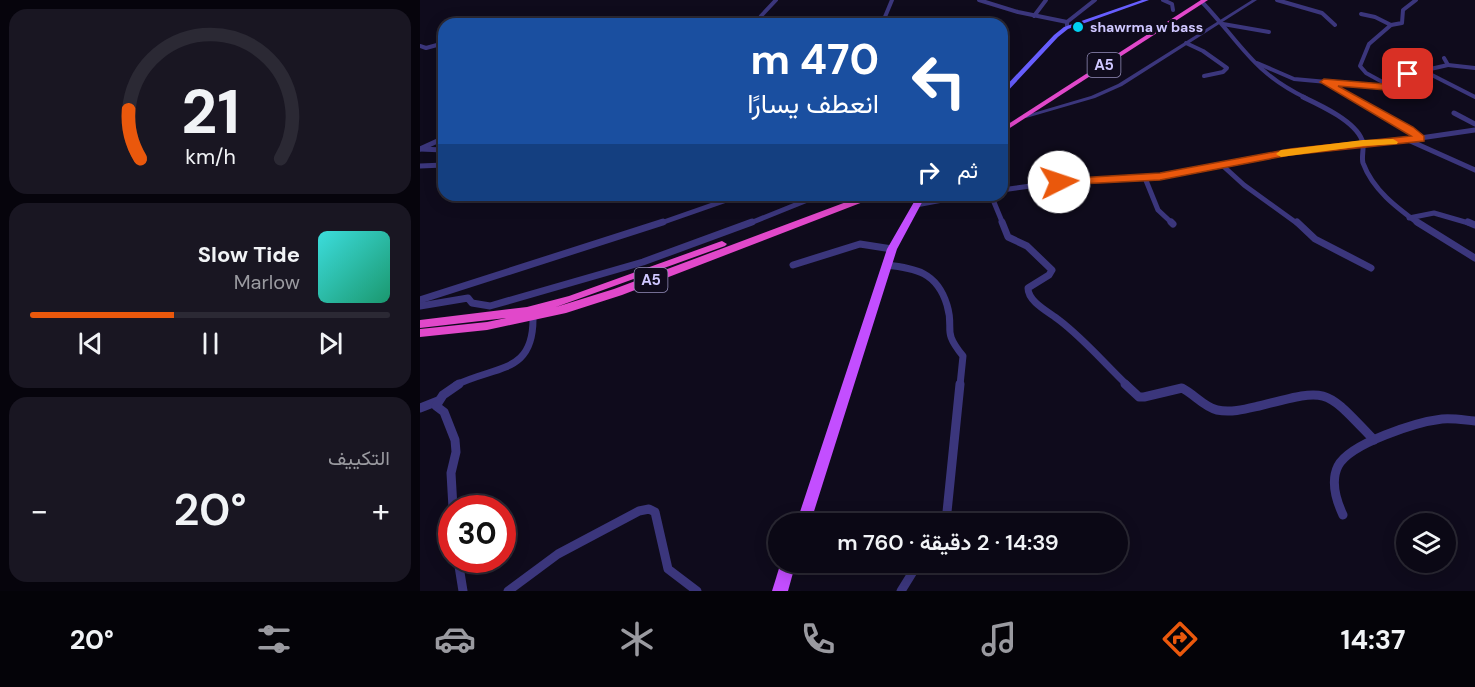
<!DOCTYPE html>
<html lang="ar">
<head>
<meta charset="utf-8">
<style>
  :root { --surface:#0b0815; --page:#191622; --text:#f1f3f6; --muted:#9a9aa0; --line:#2b2934; --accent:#ea580c }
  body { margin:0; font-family:"DM Sans",Vazirmatn,sans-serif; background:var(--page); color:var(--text); direction:rtl; height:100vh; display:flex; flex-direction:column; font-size:22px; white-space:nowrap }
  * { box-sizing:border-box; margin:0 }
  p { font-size:20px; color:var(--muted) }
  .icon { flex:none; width:33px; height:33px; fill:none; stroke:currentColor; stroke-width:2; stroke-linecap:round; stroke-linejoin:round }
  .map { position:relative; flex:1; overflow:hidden; direction:ltr }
  .sheet { display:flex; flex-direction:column; gap:9px; padding:9px; background:#06040c; width:420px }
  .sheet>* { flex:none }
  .guide { position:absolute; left:18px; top:18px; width:570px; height:183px; border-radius:18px; box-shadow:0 3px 15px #0003,0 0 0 2px var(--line); direction:rtl; background:#1a4fa0; color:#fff; overflow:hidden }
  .tools { position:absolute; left:976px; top:513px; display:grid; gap:12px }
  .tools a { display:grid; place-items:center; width:60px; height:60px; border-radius:50%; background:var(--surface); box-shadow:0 3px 15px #0003,0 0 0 2px var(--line); font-size:30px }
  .speed { position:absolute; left:18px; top:495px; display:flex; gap:12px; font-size:30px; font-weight:700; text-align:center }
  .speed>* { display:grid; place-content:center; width:78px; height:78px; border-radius:50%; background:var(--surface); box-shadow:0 3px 15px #0003,0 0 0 2px var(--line); line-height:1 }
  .speed .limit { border:9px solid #d22; background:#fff; color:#111 }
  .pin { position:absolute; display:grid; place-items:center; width:51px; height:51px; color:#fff; margin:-26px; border-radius:12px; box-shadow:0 3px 9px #0006 }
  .me { position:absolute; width:66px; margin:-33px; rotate:86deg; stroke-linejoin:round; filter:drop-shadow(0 0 4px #0008) }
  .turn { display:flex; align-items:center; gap:21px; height:126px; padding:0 30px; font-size:27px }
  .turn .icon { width:78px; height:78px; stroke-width:2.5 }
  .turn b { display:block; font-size:42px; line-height:51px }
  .then { display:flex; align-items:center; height:57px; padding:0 30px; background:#0003; gap:12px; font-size:22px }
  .big { font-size:45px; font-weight:600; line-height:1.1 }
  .sheet .tile { flex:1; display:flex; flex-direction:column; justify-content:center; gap:9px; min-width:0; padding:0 21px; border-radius:18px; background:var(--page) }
  .sheet .dial { align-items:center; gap:0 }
  .dial svg { height:156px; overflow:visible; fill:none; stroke:var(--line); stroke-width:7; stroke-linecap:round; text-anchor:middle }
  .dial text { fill:var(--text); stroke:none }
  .song { display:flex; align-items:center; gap:18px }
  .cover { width:72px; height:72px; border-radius:9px; background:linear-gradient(135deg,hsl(180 70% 55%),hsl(160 70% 35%)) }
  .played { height:6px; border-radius:3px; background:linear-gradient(90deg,var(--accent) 40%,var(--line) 40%) }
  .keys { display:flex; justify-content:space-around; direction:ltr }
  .heat { display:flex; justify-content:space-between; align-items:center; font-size:33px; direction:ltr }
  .trip { position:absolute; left:348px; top:513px; width:360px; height:60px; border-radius:30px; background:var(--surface); box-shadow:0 3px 15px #0003,0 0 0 2px var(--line); font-weight:600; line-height:60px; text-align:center; direction:rtl }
  .tabs { display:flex; height:96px; justify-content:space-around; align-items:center; background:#040308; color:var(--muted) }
  .tabs .icon { width:42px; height:42px }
  .tabs .active { color:var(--accent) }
  .tabs b { font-size:27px; color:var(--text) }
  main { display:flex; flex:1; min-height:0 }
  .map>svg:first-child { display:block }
</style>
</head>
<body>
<main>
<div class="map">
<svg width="1055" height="591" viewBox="0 0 1055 591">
  <rect width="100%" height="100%" fill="#0f0b1c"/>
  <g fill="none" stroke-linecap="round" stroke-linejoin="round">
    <g stroke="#3b367c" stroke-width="4">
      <polyline points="559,0 598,12 647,22"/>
      <polyline points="743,0 752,4 753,10"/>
      <polyline points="857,0 902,13 915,25"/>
      <path d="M782,2c39,41 50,70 104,96"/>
      <polyline points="941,14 955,17 971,25 949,44 940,66 946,73 968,85"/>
      <polyline points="614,16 626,0"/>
      <polyline points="28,24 36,22 36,24"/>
      <polyline points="337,24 341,16 356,0"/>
      <polyline points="462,24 472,0"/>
      <polyline points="803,24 849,32"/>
      <polyline points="971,25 982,23 983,10 996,0"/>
      <polyline points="647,26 647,22 675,0"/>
      <polyline points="766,43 783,51 807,68 803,72 784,76"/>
      <polyline points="0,46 6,48 17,45 24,34"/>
      <polyline points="837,63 874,79 962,87 988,74 1028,65 1024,58"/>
      <polyline points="1028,65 1055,68"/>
      <polyline points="1004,71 1055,97"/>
      <polyline points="909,85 934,98"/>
    </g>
    <g stroke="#3b367c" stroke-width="5">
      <path d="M883,97c17,8 52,24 59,43 3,7 -1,16 1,23 10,27 33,44 56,61"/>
      <polyline points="931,97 989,129 1000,138"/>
      <polyline points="1034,113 1055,124"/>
      <polyline points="988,140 1055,170"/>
      <polyline points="0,149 24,138"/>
      <polyline points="0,149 24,150"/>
      <polyline points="802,165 824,185 878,224"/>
      <polyline points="0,166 24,165"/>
      <polyline points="725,178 738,210 753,224"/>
      <polyline points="582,190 639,182 740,176 870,152 943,143 973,142 1055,130"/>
      <polyline points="571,195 583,224"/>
      <polyline points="496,205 549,195"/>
      <polyline points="989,218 1014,213 1052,224"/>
      <polyline points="238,224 321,195"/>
      <polyline points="328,224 400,195"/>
    </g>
    <g stroke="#3b367c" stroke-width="7">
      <path d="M582,222l6,15 19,9 25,24 -3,5 -21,13c0,14 21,24 31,32 25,19 46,44 68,65"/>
      <polyline points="751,222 753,224"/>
      <polyline points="877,222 895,239 951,268"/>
      <polyline points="997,222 1055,258"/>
      <polyline points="1048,222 1055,225"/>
      <polyline points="373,265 440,244 472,249"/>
      <path d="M466,265c29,3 51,7 61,40 8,26 -6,24 16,51l-3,29"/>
      <polyline points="0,300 243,222"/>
      <polyline points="0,306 48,298 52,303 70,306 223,262 332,222"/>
      <path d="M36,385c41,-20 78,-11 77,-68"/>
    </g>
    <g stroke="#3b367c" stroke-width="9">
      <path d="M705,384l14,13h5l38,-9c12,6 22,19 35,22 14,3 29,-1 42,-4 71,-18 64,-19 115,34"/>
      <polyline points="0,408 18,401"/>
      <polyline points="33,508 31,473 36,452 35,440 24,412 16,406 23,395 39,384"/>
      <path d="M923,515c-7,-15 -13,-33 -5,-49 12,-23 79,-44 104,-47 11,-1 22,1 33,2"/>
      <polyline points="523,524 527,512 540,384"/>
      <polyline points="38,560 43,591"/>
      <polyline points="88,591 138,554 219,511 229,509 235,512 248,569 277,591"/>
      <polyline points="481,591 499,562"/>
    </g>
    <polygon fill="#3b367c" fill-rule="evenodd" points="832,0 837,0 702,86 675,98 606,118 603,116 671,96 698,84"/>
    <polygon fill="#675eff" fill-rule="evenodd" points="722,0 729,0 648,29 638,37 584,95 582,96 582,90 634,35 644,27"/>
    <g fill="#c34eff" fill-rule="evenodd">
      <polygon points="498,195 506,195 477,249 390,524 376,524 467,249"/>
      <polygon points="361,562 376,562 368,591 352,591"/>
    </g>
    <g fill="#e148ca" fill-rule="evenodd">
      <polygon points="781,0 788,0 582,133 582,128"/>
      <polygon points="445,195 457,195 456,197 202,295 146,313 67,330 0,337 0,329 67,322 86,318 0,328 0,320 107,307 149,296 299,242 302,241 307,244 305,246 136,307 194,289"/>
    </g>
  </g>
  <polygon fill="#ea580c" stroke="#983908" stroke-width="1.5" points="985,72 993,74 966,90 918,86 993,127 1004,136 1004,141 870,155 740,180 639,185 634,182 639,179 740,173 870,149 991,136 900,82 904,79 964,84"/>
  <polygon fill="#f59e0b" points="973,139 978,142 977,144 943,146 861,157 856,154 861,150 943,140"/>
  <circle fill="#00d1f1" stroke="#0f0b1c" stroke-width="2" cx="658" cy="27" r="6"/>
  <g text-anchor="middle" stroke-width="6" stroke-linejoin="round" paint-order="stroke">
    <g font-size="14" font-weight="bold" fill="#cfc7ff" stroke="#0f0b1c" text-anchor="start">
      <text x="670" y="32">shawrma w bass</text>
    </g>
    <g fill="#0f0b1c" stroke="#958fbb" stroke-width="1.5">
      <rect x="667.5" y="53" width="33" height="24" rx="4.5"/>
      <rect x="214.5" y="268" width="33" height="24" rx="4.5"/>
    </g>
    <g font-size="15" font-weight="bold" fill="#cfc7ff">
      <text x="684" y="70">A5</text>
      <text x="231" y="285">A5</text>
    </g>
  </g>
</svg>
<div class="tools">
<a><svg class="icon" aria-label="layers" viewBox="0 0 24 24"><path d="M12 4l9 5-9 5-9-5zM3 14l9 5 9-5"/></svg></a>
</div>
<div class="speed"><div class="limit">30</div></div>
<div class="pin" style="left:988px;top:74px;background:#d93025"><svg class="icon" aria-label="arrive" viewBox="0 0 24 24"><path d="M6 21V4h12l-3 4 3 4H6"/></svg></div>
<svg class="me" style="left:639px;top:182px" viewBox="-20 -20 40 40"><circle r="19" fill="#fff"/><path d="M0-13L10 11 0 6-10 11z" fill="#ea580c"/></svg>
<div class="trip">14:39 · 2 دقيقة · 760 m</div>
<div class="guide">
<div class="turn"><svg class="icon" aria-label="left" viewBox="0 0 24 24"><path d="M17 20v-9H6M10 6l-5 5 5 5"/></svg><div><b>470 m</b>انعطف يسارًا</div></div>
<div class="then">ثم<svg class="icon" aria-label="right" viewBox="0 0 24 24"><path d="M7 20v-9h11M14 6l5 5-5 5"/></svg></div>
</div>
</div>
<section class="sheet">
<div class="tile dial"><svg viewBox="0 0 100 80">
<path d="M14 69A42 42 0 1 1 86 69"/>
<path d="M14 69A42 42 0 0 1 8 44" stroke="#ea580c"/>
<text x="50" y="56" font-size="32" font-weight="700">21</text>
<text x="50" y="72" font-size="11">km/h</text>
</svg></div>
<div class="tile">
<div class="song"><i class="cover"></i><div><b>Slow Tide</b><p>Marlow</p></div></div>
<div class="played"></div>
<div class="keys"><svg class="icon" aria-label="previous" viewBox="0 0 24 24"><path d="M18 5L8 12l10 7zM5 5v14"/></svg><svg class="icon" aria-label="pause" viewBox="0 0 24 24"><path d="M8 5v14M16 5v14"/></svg><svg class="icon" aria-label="next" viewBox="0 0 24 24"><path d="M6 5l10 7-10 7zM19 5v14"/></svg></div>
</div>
<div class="tile"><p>التكييف</p>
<div class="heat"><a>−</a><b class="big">20°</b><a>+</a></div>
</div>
</section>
</main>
<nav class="tabs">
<b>14:37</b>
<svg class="icon active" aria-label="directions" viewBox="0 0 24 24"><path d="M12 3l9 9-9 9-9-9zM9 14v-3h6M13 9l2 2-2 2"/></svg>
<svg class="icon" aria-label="music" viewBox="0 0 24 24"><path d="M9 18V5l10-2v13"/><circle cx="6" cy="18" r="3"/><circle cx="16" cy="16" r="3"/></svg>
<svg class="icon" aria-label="phone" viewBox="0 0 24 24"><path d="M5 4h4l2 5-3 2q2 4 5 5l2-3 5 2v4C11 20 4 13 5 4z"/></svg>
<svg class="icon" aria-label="climate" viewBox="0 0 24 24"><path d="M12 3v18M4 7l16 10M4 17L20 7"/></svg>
<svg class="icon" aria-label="car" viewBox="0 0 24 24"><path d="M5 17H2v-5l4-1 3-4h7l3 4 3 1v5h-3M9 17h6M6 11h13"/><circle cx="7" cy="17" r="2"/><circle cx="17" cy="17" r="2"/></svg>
<svg class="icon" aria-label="filters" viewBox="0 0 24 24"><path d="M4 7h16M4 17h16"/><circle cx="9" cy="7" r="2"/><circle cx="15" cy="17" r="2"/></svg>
<b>20°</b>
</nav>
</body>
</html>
